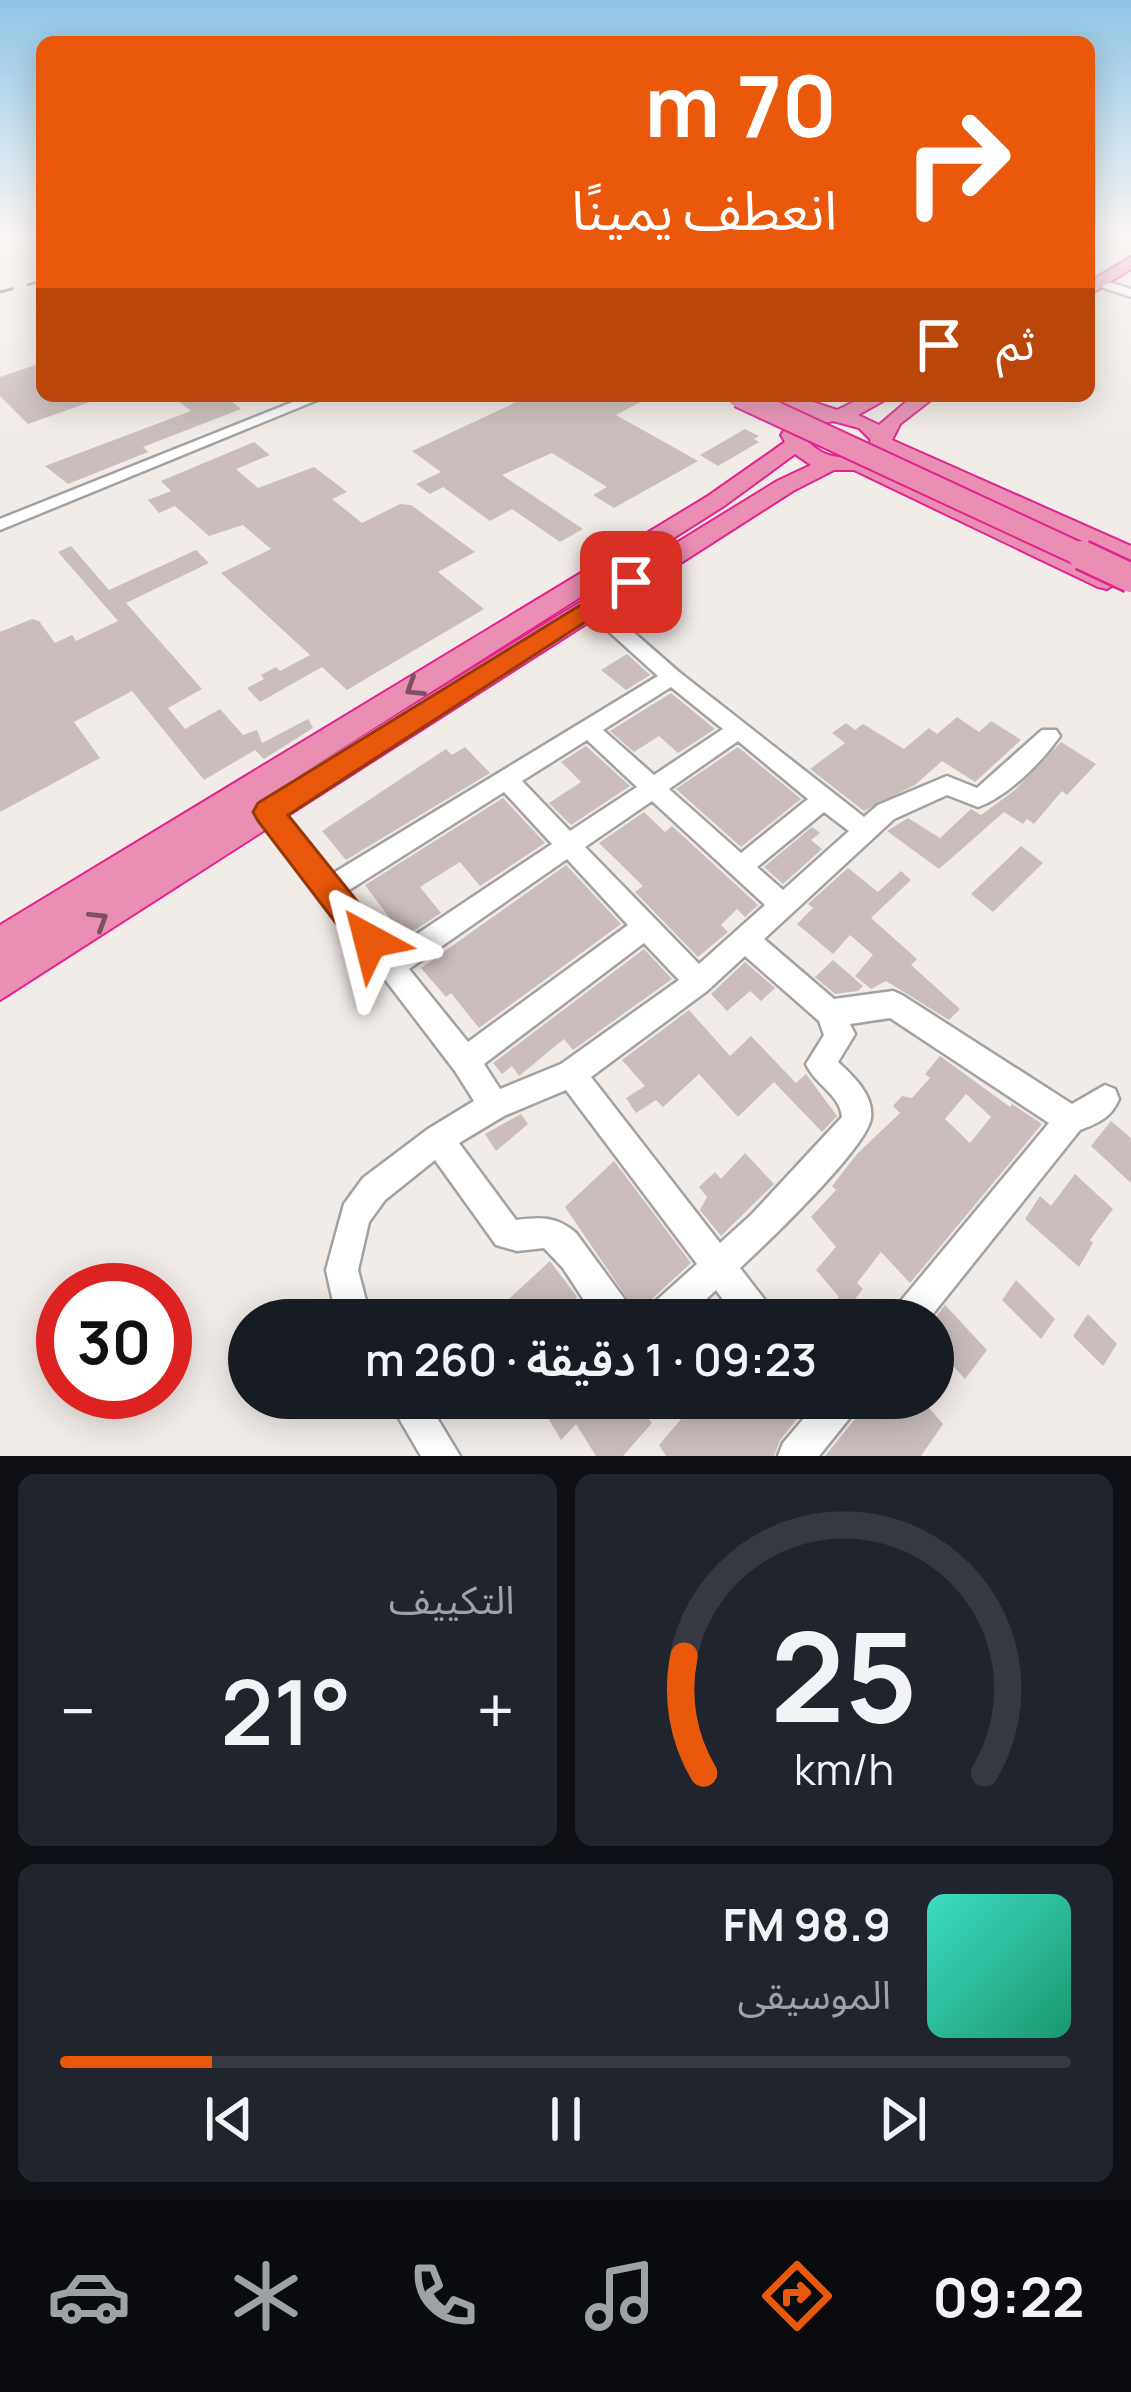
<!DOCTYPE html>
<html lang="ar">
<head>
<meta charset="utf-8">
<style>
  :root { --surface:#171b24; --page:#20242c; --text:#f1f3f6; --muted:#9ea1a6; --line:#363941; --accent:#ea580c }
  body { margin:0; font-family:Manrope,"Noto Sans Arabic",sans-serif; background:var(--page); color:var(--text); direction:rtl; height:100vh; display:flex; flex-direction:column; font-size:45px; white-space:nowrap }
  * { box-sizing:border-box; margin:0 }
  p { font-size:39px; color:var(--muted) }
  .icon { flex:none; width:66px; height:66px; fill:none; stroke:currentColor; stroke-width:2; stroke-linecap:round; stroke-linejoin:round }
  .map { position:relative; height:1456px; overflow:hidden; direction:ltr }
  .side { display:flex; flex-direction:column; gap:18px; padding:18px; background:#0d0f14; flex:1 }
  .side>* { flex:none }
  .top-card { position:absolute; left:36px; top:36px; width:1059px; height:366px; border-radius:18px; box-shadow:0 6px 30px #0003; direction:rtl; background:#ea580c; color:#fff; overflow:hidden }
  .speed { position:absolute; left:36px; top:1263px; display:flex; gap:24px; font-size:60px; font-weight:700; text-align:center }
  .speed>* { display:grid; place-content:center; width:156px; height:156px; border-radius:50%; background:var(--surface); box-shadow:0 6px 30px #0003; line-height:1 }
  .speed .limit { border:18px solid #d22; background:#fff; color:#111 }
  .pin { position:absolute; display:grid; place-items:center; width:102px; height:102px; color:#fff; margin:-51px; border-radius:24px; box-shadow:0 6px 18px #0006 }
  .me { position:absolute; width:132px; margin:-66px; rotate:322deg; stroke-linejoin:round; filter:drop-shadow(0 0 9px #0008) }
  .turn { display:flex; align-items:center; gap:42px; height:252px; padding:0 60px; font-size:54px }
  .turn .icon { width:156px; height:156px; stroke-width:2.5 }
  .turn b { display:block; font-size:84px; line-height:102px }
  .then { display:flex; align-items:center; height:114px; padding:0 60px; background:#0003; gap:24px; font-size:45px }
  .big { font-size:90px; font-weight:600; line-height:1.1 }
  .side .tile { flex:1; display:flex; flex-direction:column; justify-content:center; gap:18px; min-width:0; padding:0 42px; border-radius:18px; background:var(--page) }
  .side .dial { align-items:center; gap:0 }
  .dial svg { height:312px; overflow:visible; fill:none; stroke:var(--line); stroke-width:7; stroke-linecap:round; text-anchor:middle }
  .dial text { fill:var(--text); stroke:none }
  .song { display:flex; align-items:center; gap:36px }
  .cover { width:144px; height:144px; border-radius:18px; background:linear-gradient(135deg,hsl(170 70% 55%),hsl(160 70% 35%)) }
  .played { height:12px; border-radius:6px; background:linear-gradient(90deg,var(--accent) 15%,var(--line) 15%) }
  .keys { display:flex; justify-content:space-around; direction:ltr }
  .heat { display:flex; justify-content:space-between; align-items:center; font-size:66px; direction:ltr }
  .side .tiles { flex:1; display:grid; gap:18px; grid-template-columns:1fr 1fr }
  .tile:last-child { grid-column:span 2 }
  .trip { position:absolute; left:228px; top:1299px; width:726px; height:120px; border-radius:60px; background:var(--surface); box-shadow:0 6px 30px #0003; font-weight:600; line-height:120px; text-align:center; direction:rtl }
  .tabs { display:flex; height:192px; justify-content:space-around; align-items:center; background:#090b0e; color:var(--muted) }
  .tabs .icon { width:84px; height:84px }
  .tabs .current { color:var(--accent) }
  .tabs b { font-size:54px; color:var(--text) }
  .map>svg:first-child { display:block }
</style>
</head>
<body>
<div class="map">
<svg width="1131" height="1456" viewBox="0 0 1131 1456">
  <rect width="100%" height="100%" fill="#f2ece8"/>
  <g fill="#cabdbb" fill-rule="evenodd">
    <polygon points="42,363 42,396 101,398 28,424 0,396 0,377"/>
    <polygon points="172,396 225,396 241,409 143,447 148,452 68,484 45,466 191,411"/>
    <polygon points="529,396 596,396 604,400 652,396 616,415 698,461 614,508 593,495 607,487 552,453 502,475 583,529 560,542 512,509 490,521 443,487 430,494 416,484 441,472 412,451"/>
    <polygon points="745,429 759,436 754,439 759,442 718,466 700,455"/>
    <polygon points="254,442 270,455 236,469 258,488 314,467 347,492 332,499 362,523 400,504 411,505 475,552 438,572 484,609 347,690 322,667 260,702 247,688 264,679 261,675 276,667 280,671 310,655 221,573 271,549 243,525 209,536 175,506 159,513 148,500 171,491 161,481"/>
    <polygon points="71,546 109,590 196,550 209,563 126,603 202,689 168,708 185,729 220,709 243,735 257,730 262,743 308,719 313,728 264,759 255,750 204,780 132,691 74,722 100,758 0,812 0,632 32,619 39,621 55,643 72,635 76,641 118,621 58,552"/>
    <polygon points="627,654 650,675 626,690 601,670"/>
    <polygon points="671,693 715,729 678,753 659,736 634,752 610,731"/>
    <polygon points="957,717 979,732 991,721 1021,740 975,782 942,761 915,785 864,811 810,769 845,743 832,733 846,723 855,730 863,724 904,749 929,728 937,734"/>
    <polygon points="1061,742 1096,764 1067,795 1062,791 1034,824 1027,819 1023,824 1004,812 939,869 887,831 908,818 940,838 971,809 981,815 1015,790"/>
    <polygon points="586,746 630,786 571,825 549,803 581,782 561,762"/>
    <polygon points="465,747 490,773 346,860 322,831 446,749 452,755"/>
    <polygon points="738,747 801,799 741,847 676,789"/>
    <polygon points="503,798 545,843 480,886 460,862 420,887 441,913 404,937 365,885"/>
    <polygon points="644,812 665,832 672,826 758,905 745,917 737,909 721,925 728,932 698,957 635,892 643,886 599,843"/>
    <polygon points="812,827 820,833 811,840 822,849 783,884 764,867"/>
    <polygon points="1021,846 1043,863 993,912 971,894"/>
    <polygon points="566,865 621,924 479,1028 451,993 446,997 421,968"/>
    <polygon points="848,868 878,892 901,871 911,880 871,918 917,959 911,965 960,1009 949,1020 886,981 871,989 855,976 873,955 850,935 833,954 797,924 813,908 808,904"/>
    <polygon points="644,949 672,979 573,1050 564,1039 519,1076 512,1066 502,1074 493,1063"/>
    <polygon points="833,960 863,986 858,991 835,994 815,977"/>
    <polygon points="745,962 775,988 761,1001 750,991 727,1011 711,994"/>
    <polygon points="689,1010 730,1056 751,1036 796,1083 806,1074 837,1116 822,1132 774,1082 738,1117 699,1074 663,1107 656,1100 636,1113 626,1098 645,1086 622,1060"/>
    <path d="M940,1056l70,51 2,-3 30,20 -132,159 -29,-31 -24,31 6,6 -25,31h-18l19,-23 -23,-27 20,-23 -25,-30 25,-27 -4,-4 25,-32 43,-41 -7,-7 9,-10 10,2 18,-20 -5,-4zM966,1094l25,23 -21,26 -25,-24z"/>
    <polygon points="521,1114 528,1124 496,1151 485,1134"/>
    <polygon points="1111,1121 1131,1138 1131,1183 1091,1146"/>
    <polygon points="745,1153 774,1184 721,1236 700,1210 707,1197 699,1187 715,1172 721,1179"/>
    <polygon points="614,1161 691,1263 645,1305 640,1317 565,1207"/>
    <polygon points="1075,1174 1113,1209 1090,1240 1093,1243 1079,1267 1025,1219 1040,1196 1051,1206"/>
    <polygon points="550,1261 577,1297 553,1320 458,1320 477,1302 487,1319"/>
    <polygon points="1016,1280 1055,1319 1041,1339 1002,1300"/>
    <polygon points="945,1305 987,1350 965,1379 933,1344 933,1321"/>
    <polygon points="1088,1314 1117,1344 1103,1366 1073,1336"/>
    <polygon points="536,1398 634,1398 652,1423 623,1456 596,1456 576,1424 561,1440"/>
    <polygon points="699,1398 806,1398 810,1403 780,1440 774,1456 666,1456 659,1445"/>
    <polygon points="865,1398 920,1398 943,1424 921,1456 825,1456 860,1413"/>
  </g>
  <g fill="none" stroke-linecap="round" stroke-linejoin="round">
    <g stroke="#a2a2a2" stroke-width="5">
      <g id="minor">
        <polygon points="1099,279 1131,289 1131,297 1095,285 1095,281"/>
        <polygon points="308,396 327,396 0,530 0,519"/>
        <path d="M592,600l7,2 80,70 185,145 14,-12 69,-29 30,12 65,-58h14l4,6c-18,26 -52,60 -82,71l-31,-12 -53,24 -130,120 70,60 59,-8 9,4 170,109 33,-19 10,4 4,10c-8,19 -21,24 -39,31l-152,190h-38l5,-12 154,-185 -159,-105 -40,6 5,10 -17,28c15,14 36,33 33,56 -4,30 -105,126 -131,150l31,40 5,12h-38l-22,-30 -32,30h-41l5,-12 49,-44 -131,-174 -62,26 -45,27 57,77c25,-3 40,-4 60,13l55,75 5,12h-39l-34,-52 -19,-20 -27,3 -21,-6 -61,-85 -50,40 -16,22 -11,48 13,50h-34l-11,-50 18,-66 19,-26 65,-49 46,-28 -19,-30 -198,-259 3,-7 8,-2 8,2 56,69 326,-198 -73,-66 -2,-4 2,-4zM671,687l52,42 -69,46 -51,-45zM587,740l50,47 -67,44 -48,-50zM738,741l70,58 -67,54 -72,-64zM504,792l48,52 -159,106 -47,-58zM652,801l113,104 -66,59 -114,-117zM824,812l25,19 -66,59 -26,-23zM567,859l61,66 -160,117 -59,-73zM644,943l35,37 -118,84 -61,25 -16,-25zM745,956l74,65 5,14 -18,29c9,21 34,30 36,53l-90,97 -32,29 -129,-166 116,-86z"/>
        <polygon points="387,1398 425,1398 460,1456 421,1456"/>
        <polygon points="821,1398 861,1398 856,1410 819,1456 778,1456 783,1443"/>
      </g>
    </g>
    <g stroke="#e3228f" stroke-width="4">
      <g id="highway">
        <polygon points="1131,257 1131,269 1089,295 1089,282"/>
        <path d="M767,396h28l42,14 29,-14h26l-34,19 21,10 34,-29h23l-36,28 -8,16 239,106v17l-241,-108 -14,9 240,111 4,6 -13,8 -9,-2 -244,-117h-20l-41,21 -793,509v-75l708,-429 77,-54 -4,-7 10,-15 16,-5zM833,421l26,7 11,11 1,10c-26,14 -51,10 -68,-14l3,-7zM795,454l16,11 -34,16 -482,297 429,-272z"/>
      </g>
    </g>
    <use href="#minor" fill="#fff" fill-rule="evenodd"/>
    <use href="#highway" fill="#eb8eb4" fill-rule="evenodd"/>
    <polyline stroke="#6f6f6f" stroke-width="3" stroke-dasharray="14 14" stroke-linecap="butt" points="0,292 42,281"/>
    <g stroke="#e3228f" stroke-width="26" stroke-linecap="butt">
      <polyline id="highway-bridge-far1" points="739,396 1088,558"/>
    </g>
    <g stroke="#e3228f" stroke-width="33" stroke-linecap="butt">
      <polyline id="highway-bridge" points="1082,555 1131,578"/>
    </g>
    <use href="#highway-bridge-far1" stroke="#eb8eb4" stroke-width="22"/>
    <use href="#highway-bridge" stroke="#eb8eb4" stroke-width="28"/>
  </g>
  <defs><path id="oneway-chevron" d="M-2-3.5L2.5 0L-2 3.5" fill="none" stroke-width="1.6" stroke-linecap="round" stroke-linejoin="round" transform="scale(3)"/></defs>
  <g stroke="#7c5263">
    <use href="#oneway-chevron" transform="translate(414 688) rotate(148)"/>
    <use href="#oneway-chevron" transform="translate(99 920) rotate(-32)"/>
  </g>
  <linearGradient id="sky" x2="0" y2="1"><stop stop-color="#8ec6e5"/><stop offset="0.53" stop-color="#f9f6f5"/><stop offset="1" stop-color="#f9f6f5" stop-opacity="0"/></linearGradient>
  <rect width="1131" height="438" fill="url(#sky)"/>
  <polygon fill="#ea580c" stroke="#983908" stroke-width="3" points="631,574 639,577 639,587 288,815 381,931 386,941 381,952 370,957 358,952 258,821 253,812 258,803"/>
</svg>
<div class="speed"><div class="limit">30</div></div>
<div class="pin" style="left:631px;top:582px;background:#d93025"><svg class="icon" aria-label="arrive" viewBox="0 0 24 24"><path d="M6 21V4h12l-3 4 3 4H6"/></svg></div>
<svg class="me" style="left:370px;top:941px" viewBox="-20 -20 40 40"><path d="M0-17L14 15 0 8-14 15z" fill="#ea580c" stroke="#fff" stroke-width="4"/></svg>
<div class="trip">09:23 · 1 دقيقة · 260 m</div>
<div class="top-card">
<div class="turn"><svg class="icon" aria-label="right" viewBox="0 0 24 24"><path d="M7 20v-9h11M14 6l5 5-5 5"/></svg><div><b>70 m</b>انعطف يمينًا</div></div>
<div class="then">ثم<svg class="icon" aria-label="arrive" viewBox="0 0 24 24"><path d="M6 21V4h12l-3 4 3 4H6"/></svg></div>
</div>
</div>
<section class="side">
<div class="tiles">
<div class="tile dial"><svg viewBox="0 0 100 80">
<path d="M14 69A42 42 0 1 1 86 69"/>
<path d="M14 69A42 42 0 0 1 9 39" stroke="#ea580c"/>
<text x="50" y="56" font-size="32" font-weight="700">25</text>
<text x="50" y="72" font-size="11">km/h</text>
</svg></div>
<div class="tile"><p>التكييف</p>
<div class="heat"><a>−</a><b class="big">21°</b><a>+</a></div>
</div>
<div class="tile">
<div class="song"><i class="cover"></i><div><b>98.9 FM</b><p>الموسيقى</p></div></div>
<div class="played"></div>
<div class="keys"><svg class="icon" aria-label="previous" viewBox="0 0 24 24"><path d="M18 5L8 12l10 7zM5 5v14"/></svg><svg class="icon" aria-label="pause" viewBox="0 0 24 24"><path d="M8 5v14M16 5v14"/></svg><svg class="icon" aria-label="next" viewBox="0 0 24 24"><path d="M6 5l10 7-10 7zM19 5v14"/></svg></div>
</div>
</div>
</section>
<nav class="tabs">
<b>09:22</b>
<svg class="icon current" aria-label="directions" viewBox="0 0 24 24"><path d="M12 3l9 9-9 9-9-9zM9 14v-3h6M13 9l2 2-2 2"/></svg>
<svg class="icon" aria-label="music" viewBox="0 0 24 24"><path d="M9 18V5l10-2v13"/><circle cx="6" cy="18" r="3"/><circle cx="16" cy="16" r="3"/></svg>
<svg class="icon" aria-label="phone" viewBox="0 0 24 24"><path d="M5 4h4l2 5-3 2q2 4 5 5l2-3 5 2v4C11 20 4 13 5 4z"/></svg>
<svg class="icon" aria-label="climate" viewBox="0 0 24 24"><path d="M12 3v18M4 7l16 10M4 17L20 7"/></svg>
<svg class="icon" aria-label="car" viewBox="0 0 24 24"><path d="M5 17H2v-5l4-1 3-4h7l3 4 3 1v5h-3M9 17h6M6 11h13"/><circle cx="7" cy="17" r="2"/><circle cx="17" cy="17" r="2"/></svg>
</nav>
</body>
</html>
